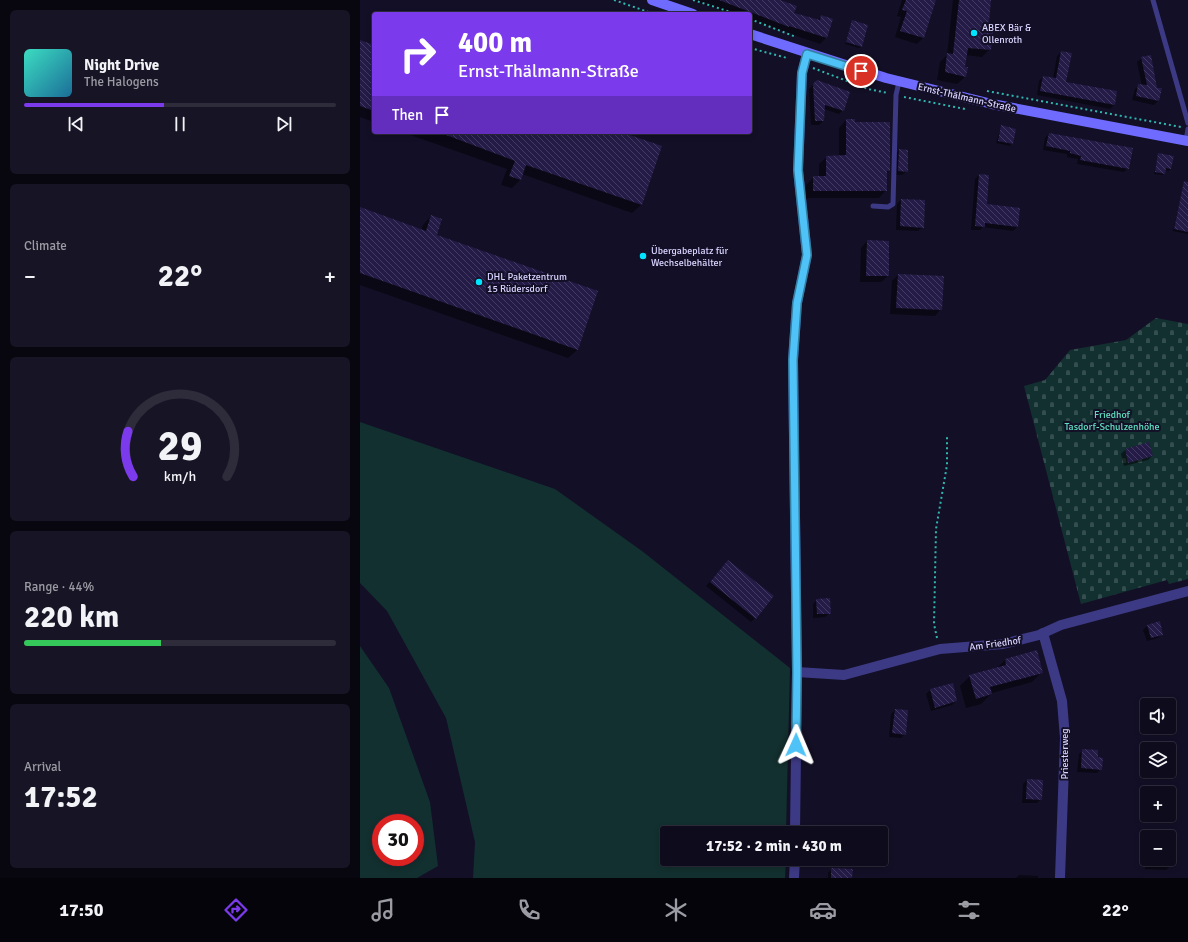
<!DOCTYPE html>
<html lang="en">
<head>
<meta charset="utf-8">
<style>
  :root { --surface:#0e0b1c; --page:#171425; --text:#f1f3f6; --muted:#9b9ba3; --line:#2e2b3b; --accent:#7c3aed }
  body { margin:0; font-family:Signika,sans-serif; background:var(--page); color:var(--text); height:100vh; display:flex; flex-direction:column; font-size:15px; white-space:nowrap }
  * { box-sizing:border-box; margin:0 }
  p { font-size:13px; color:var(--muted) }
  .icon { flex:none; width:22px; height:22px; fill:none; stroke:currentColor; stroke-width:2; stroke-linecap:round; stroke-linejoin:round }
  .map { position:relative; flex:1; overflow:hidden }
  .sheet { display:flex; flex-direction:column; gap:10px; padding:10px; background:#08060f; width:360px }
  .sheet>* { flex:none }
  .top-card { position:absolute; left:12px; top:12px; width:380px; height:122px; border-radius:4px; box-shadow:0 2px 6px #0003,0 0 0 1px var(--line); background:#7c3aed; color:#fff; overflow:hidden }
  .controls { position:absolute; left:780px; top:698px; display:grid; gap:8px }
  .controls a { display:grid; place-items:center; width:36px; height:36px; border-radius:4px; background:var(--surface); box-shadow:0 2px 6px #0003,0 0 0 1px var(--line); font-size:20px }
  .speed { position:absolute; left:12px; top:814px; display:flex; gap:8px; font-size:20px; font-weight:700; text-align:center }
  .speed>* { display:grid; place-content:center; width:52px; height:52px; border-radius:50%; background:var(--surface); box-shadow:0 2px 6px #0003,0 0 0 1px var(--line); line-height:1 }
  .speed .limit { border:6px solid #d22; background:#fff; color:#111 }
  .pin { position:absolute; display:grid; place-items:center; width:34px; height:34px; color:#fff; margin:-17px; border:2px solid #fff; border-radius:50%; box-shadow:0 1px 4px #0007 }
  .me { position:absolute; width:44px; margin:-22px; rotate:1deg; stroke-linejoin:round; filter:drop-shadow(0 0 3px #0008) }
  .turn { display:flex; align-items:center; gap:14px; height:84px; padding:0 20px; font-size:18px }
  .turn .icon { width:52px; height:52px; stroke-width:2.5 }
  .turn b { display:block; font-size:28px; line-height:34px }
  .then { display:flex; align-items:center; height:38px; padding:0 20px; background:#0003; gap:8px; font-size:15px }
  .big { font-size:30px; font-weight:700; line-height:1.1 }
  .sheet .widget { flex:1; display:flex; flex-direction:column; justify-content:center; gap:6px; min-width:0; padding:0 14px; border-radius:6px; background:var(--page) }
  .sheet .dial { align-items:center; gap:0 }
  .dial svg { height:104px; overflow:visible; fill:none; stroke:var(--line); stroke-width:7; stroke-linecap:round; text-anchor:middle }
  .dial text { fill:var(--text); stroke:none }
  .song { display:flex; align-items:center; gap:12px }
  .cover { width:48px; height:48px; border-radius:6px; background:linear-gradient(135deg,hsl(170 70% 55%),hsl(200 70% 35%)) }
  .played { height:4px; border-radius:2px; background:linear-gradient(90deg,var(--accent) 45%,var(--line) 45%) }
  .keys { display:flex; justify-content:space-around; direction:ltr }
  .heat { display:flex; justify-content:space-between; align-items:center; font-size:22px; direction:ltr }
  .charge { height:6px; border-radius:3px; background:linear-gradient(90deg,#34c759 44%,var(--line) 0) }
  .trip { position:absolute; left:300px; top:826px; width:228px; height:40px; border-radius:4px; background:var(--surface); box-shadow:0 2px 6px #0003,0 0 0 1px var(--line); font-weight:700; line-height:40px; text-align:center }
  .tabs { display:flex; height:64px; justify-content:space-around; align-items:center; background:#06040b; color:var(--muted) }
  .tabs .icon { width:28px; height:28px }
  .tabs .active { color:var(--accent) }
  .tabs b { font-size:18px; color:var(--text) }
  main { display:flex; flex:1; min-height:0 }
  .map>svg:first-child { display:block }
</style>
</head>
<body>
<main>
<section class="sheet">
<div class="widget">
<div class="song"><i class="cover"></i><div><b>Night Drive</b><p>The Halogens</p></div></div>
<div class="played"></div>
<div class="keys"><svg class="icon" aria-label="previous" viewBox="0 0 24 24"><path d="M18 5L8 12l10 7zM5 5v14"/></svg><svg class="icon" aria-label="pause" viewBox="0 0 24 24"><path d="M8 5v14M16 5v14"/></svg><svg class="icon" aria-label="next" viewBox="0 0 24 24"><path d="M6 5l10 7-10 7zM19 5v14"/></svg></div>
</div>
<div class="widget"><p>Climate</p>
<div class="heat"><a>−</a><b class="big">22°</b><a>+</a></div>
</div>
<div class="widget dial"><svg viewBox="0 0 100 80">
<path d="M14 69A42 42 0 1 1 86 69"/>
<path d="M14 69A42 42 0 0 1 10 34" stroke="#7c3aed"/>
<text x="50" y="56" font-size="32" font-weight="700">29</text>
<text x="50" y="72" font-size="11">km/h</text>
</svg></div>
<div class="widget"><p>Range · 44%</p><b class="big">220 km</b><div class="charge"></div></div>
<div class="widget"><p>Arrival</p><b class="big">17:52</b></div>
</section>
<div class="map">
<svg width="828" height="878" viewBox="0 0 828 878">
  <defs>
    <pattern id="cemetery-stones" width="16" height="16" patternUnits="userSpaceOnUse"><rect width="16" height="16" fill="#12302f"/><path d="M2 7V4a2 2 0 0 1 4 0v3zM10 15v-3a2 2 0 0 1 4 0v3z" fill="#344d4e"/></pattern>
    <pattern id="building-back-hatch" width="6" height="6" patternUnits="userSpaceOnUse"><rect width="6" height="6" fill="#241b47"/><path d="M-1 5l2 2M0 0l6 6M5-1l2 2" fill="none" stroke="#433b63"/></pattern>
  </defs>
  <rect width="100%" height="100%" fill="#130f26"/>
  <g fill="#12302f" fill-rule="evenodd">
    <polygon points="0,422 195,489 282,551 430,668 426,833 307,833 307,859 426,859 425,878 113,878 115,842 86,718 27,611 0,583"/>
    <path d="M0,646l29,42 41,114 8,64 -21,12h-57zM21,823h34v34h-34z"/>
  </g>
  <polygon fill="url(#cemetery-stones)" points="796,318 828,324 828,579 809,584 807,580 721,604 664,386 685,380 710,350 766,340"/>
  <g fill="#0007">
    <polygon points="331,0 418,0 433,14 458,20 461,17 466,38 460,44 390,20 390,14 372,14"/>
    <polygon points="542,0 575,0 563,38 557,44 535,37 541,17 537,16"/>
    <polygon points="593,0 630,0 628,24 630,49 622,57 606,55 604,67 607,68 605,77 597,84 577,80 580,62 587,55"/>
    <polygon points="493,21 501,47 499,48 485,44"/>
    <polygon points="0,41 14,46 14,122 0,117"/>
    <polygon points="701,52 705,83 756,92 754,105 750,109 677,95 679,81 683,77 693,79 697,56"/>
    <polygon points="782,58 798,101 794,105 772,100 775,89 779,85 782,86 777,62"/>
    <polygon points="457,81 483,110 479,114 464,109 463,121 459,125 451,125 449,89"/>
    <polygon points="486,120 494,120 529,171 526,173 526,190 519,198 446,198 446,185 454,177 459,177 459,164 467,157 479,156 479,128"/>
    <polygon points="641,127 655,130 650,146 636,143"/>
    <polygon points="42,132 258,132 301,147 281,205 272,213 162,174 160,180 152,188 141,185 147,169"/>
    <polygon points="689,134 768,168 764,172 717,164 718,159 707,157 707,154 683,150 685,138"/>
    <polygon points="539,150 547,151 547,171 542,175 534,175 535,154"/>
    <polygon points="799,154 813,157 810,169 809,171 805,170 803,175 794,174"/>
    <polygon points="619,175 626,205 657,227 653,231 623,227 620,230 611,230 615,179"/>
    <polygon points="821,197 828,198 828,234 813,231"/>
    <polygon points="541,200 563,227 558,231 536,230 537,204"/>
    <polygon points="0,209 61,230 63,225 71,216 76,235 237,292 217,350 208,358 0,285"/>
    <polygon points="507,241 528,276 521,282 500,282 501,248"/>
    <polygon points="538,275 581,309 575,316 530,314 532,281"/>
    <polygon points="789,443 792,456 788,460 764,466 761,454 765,450"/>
    <polygon points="368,561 395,618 391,622 346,586"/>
    <polygon points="457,600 470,613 465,617 453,618 453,604"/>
    <polygon points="788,625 802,634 798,638 787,641 783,630"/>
    <polygon points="676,651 682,672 672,682 632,693 621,704 606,708 600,686 610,676 637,668 645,660"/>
    <polygon points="570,690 596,701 592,705 571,711 566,694"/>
    <polygon points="535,710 547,711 545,734 541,738 529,737 531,714"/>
    <polygon points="723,750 737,758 741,769 737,773 717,772 719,754"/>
    <polygon points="667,780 681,799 677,803 662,803 663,784"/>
    <polygon points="809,850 811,850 810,866 806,870 785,869 787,852 787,859 809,859"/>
    <polygon points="472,869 491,878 468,878 468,873"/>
    <polygon points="659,875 678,876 678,878 656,878"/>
  </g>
  <g fill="url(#building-back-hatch)">
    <polygon points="359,0 420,0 437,6 434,13 460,20 461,15 473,19 467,38 429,26 429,27"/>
    <polygon points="546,0 576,0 564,38 540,31 547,11 542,10"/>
    <polygon points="599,0 631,0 629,23 634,24 631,50 608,48 605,67 608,67 606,77 585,72 587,53 593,54"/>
    <polygon points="492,20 508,25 502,47 486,42"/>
    <polygon points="0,40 14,45 14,111 0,106"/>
    <polygon points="701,51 712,53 706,82 757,91 755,105 680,91 683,76 696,78"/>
    <polygon points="791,55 797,88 802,88 799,101 776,96 778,84 787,85 781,57"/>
    <polygon points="457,80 490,92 484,111 465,105 464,121 455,121 453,84"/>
    <polygon points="486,119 495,119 495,122 530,122 530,171 527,171 527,191 453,191 453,176 466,176 466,156 486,155"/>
    <polygon points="641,125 656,129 653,144 638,141"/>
    <polygon points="78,132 261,132 302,146 282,205 166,165 161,180 149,176 155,161"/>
    <polygon points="689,133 773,148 769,169 720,160 721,156 710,153 710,151 686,146"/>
    <polygon points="539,149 548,150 548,172 538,171"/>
    <polygon points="798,153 814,156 811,169 806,168 805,174 795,172"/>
    <polygon points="619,174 629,175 627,204 660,208 658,227 625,223 625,227 615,226"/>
    <polygon points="824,181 828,182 828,232 814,229"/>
    <polygon points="541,199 565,200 564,228 540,226"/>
    <polygon points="0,207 66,231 71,215 82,219 77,235 238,291 218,350 0,273"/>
    <polygon points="507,240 529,241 529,276 506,276"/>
    <polygon points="538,274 584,276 582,310 536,308"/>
    <polygon points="789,442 793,456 768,463 765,449"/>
    <polygon points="368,560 414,596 396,619 350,582"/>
    <polygon points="470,598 471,614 457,614 456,599"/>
    <polygon points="800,621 803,635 791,638 787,625"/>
    <polygon points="677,650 683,673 630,687 632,694 616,699 609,675 646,665 645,659"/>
    <polygon points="593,683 597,701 575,708 570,689"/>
    <polygon points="535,709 548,710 546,735 532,733"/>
    <polygon points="722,749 738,750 738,757 743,758 742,770 721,768"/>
    <polygon points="667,779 683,780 682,800 666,799"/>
    <polygon points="471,868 493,869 492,878 471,878"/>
  </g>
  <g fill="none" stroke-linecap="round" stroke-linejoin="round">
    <g stroke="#2fb8b0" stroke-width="2" stroke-dasharray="2 3" stroke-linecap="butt">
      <polyline points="254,0 294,14"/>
      <polyline points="333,0 377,14"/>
      <polyline points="390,19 436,37"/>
      <polyline points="390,48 427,58"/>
      <polyline points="453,68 508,89 528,93"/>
      <polyline points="627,91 821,127"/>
      <polyline points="544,97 605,109"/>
      <polyline points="577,638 574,624 576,529 587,465 587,435"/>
    </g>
    <g stroke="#3d3a85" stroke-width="5">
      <polyline points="793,0 828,123"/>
      <polyline points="826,141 828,129"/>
      <polyline points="513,206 528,207 533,204 536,95 539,82"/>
    </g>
    <g stroke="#3d3a85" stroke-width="10">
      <polyline points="683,633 702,701 705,738 700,878"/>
      <polyline points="437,672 484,675 580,649 643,644 679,635 701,625 828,591"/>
      <polyline points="435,833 437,672 433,360 437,303 447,255 438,170 442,73 447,54"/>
      <polyline points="434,878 435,859"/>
    </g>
    <g stroke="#6f6bff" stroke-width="10">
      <polyline points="292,0 333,14"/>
      <polyline points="390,34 526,78 632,104 828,141"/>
    </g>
  </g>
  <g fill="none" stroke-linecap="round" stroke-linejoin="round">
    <g stroke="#337fa1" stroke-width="10">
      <polyline id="route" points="436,745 437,672 433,360 437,303 447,255 438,170 442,73 447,54 501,71"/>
    </g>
    <use href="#route" stroke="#4fc3f7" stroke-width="7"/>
  </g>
  <g fill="#00e5ff" stroke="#130f26" stroke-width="1.5">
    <circle cx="614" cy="33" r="4"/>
    <circle cx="283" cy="256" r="4"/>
    <circle cx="119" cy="282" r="4"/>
  </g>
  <g text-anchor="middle" stroke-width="4" stroke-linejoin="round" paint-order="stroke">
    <g font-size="10" fill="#d9d4ff" stroke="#130f26" text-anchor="start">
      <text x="622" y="31">ABEX Bär &amp;<tspan x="622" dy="12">Ollenroth</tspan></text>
      <text x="291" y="254">Übergabeplatz für<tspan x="291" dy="12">Wechselbehälter</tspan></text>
      <text x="127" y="280">DHL Paketzentrum<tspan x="127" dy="12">15 Rüdersdorf</tspan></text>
    </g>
    <g font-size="10" fill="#d9d4ff" stroke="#130f26">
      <text transform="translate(607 97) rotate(13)" y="4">Ernst-Thälmann-Straße</text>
      <text transform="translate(635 643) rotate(-8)" y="4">Am Friedhof</text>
      <text transform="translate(704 754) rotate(-90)" y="4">Priesterweg</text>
    </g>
    <g font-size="10" fill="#5fe0c0" stroke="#130f26">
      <text x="752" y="418">Friedhof<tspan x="752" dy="12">Tasdorf-Schulzenhöhe</tspan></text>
    </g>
  </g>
</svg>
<div class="controls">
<a><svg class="icon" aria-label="sound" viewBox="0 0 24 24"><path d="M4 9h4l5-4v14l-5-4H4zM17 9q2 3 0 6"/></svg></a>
<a><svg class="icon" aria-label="layers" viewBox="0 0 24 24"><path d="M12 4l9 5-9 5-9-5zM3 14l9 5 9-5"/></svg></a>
<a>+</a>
<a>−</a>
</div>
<div class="speed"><div class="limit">30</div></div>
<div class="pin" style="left:501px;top:71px;background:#d93025"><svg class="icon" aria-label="arrive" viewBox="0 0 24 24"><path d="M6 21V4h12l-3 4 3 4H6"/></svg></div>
<svg class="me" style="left:436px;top:745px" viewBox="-20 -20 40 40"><path d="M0-17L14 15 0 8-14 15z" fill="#4fc3f7" stroke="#fff" stroke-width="4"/></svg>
<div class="trip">17:52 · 2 min · 430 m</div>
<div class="top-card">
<div class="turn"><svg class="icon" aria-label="right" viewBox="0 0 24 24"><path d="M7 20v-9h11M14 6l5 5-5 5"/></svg><div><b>400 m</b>Ernst-Thälmann-Straße</div></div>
<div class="then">Then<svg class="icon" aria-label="arrive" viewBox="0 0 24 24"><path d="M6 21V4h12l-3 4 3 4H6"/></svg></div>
</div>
</div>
</main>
<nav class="tabs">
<b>17:50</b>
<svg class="icon active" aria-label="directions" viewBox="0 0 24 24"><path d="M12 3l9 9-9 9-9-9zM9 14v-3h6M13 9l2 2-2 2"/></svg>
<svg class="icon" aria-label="music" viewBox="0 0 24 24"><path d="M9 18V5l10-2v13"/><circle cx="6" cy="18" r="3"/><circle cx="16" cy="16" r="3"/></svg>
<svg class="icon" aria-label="phone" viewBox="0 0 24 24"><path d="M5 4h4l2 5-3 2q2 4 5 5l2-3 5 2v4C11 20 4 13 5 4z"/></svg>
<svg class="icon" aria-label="climate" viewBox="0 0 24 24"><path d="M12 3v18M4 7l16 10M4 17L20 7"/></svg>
<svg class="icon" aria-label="car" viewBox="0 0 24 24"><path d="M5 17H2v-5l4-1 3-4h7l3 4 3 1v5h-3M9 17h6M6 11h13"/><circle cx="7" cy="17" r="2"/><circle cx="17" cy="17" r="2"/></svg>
<svg class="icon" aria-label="filters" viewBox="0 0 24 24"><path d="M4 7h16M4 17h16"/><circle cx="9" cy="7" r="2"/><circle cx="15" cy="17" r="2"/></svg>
<b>22°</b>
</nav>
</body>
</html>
